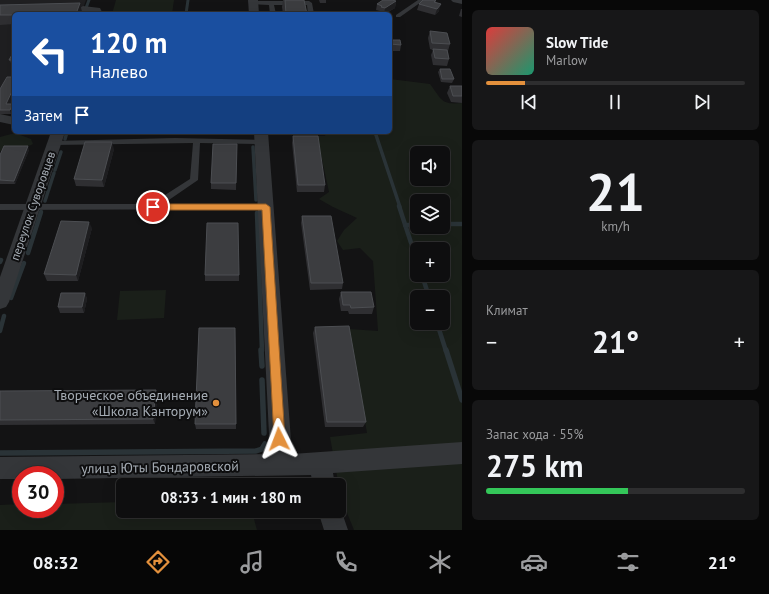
<!DOCTYPE html>
<html lang="ru">
<head>
<meta charset="utf-8">
<style>
  :root { --surface:#0e0e0f; --page:#171718; --text:#f1f3f6; --muted:#9b9c9e; --line:#2e2e2f; --accent:#e3903c }
  body { margin:0; font-family:"PT Sans",sans-serif; background:var(--page); color:var(--text); height:100vh; display:flex; flex-direction:column; font-size:15px; white-space:nowrap }
  * { box-sizing:border-box; margin:0 }
  p { font-size:13px; color:var(--muted) }
  .icon { flex:none; width:22px; height:22px; fill:none; stroke:currentColor; stroke-width:2; stroke-linecap:round; stroke-linejoin:round }
  .map { position:relative; flex:1; overflow:hidden }
  .drawer { display:flex; flex-direction:column; gap:10px; padding:10px; background:#080808; width:307px }
  .drawer>* { flex:none }
  .top-card { position:absolute; left:12px; top:12px; width:380px; height:122px; border-radius:6px; box-shadow:0 4px 16px #0002,0 0 0 1px var(--line); background:#1a4fa0; color:#fff; overflow:hidden }
  .tools { position:absolute; left:410px; top:146px; display:grid; gap:8px }
  .tools a { display:grid; place-items:center; width:40px; height:40px; border-radius:6px; background:var(--surface); box-shadow:0 4px 16px #0002,0 0 0 1px var(--line); font-size:20px }
  .speed { position:absolute; left:12px; top:466px; display:flex; gap:8px; font-size:20px; font-weight:700; text-align:center }
  .speed>* { display:grid; place-content:center; width:52px; height:52px; border-radius:50%; background:var(--surface); box-shadow:0 4px 16px #0002,0 0 0 1px var(--line); line-height:1 }
  .speed .limit { border:6px solid #d22; background:#fff; color:#111 }
  .pin { position:absolute; display:grid; place-items:center; width:34px; height:34px; color:#fff; margin:-17px; border:2px solid #fff; border-radius:50%; box-shadow:0 1px 4px #0007 }
  .me { position:absolute; width:44px; margin:-22px; rotate:357deg; stroke-linejoin:round; filter:drop-shadow(0 0 3px #0008) }
  .turn { display:flex; align-items:center; gap:14px; height:84px; padding:0 12px; font-size:18px }
  .turn .icon { width:52px; height:52px; stroke-width:2.5 }
  .turn b { display:block; font-size:28px; line-height:34px }
  .then { display:flex; align-items:center; height:38px; padding:0 12px; background:#0003; gap:8px; font-size:15px }
  .big { font-size:30px; font-weight:700; line-height:1.1 }
  .drawer .tile { flex:1; display:flex; flex-direction:column; justify-content:center; gap:6px; min-width:0; padding:0 14px; border-radius:6px; background:var(--page) }
  .drawer .dial { align-items:center; gap:0 }
  .dial b { font-size:52px; line-height:1 }
  .song { display:flex; align-items:center; gap:12px }
  .cover { width:48px; height:48px; border-radius:6px; background:linear-gradient(135deg,hsl(0 70% 55%),hsl(160 70% 35%)) }
  .played { height:4px; border-radius:2px; background:linear-gradient(90deg,var(--accent) 15%,var(--line) 15%) }
  .keys { display:flex; justify-content:space-around; direction:ltr }
  .heat { display:flex; justify-content:space-between; align-items:center; font-size:22px; direction:ltr }
  .charge { height:6px; border-radius:3px; background:linear-gradient(90deg,#34c759 55%,var(--line) 0) }
  .trip { position:absolute; left:116px; top:478px; width:230px; height:40px; border-radius:6px; background:var(--surface); box-shadow:0 4px 16px #0002,0 0 0 1px var(--line); font-weight:700; line-height:40px; text-align:center }
  .dock { display:flex; height:64px; justify-content:space-around; align-items:center; background:#060606; color:var(--muted) }
  .dock .icon { width:28px; height:28px }
  .dock .selected { color:var(--accent) }
  .dock b { font-size:18px; color:var(--text) }
  main { display:flex; flex:1; min-height:0 }
  .map>svg:first-child { display:block }
</style>
</head>
<body>
<main>
<div class="map">
<svg width="462" height="530" viewBox="0 0 462 530">
  <rect width="100%" height="100%" fill="#131314"/>
  <polygon fill="#1f1f21" points="0,0 86,0 81,14 14,14 14,114 0,114"/>
  <g fill="#1a1f19" fill-rule="evenodd">
    <polygon points="116,0 174,0 172,14 112,14"/>
    <path d="M390,79l40,5c12,16 11,21 32,19v427h-108l-13,-32 -11,-61 37,-4 -18,-104 29,2 -5,-70 -13,-13 -17,2 -6,-9 7,-11 13,-12 -24,-11 -14,-8 10,-7 -12,-56h8l1,-4h64zM417,153h26v26h-26zM417,201h26v26h-26zM417,249h26v26h-26zM417,297h26v26h-26z"/>
    <path d="M15,133l16,6 2,5c-14,7 -21,1 -33,7v-14z"/>
    <polygon points="166,290 164,318 117,320 120,291"/>
    <polygon points="123,502 123,511 257,511 254,519 257,530 0,530 0,505 21,504 21,509 55,509 55,504"/>
  </g>
  <g fill="none" stroke-linecap="round" stroke-linejoin="round">
    <g stroke="#2a3337" stroke-width="3">
      <polyline points="86,8 89,0"/>
      <polyline points="186,14 188,0"/>
    </g>
    <g stroke="#2a3337" stroke-width="3.5">
      <polyline points="375,132 400,207"/>
      <polyline points="65,139 67,132"/>
      <polyline points="253,147 256,200"/>
      <polyline points="55,170 61,152"/>
      <polyline points="45,201 54,173"/>
    </g>
    <g stroke="#2a3337" stroke-width="4.5">
      <polyline points="399,206 417,261"/>
      <polyline points="257,213 262,351"/>
      <polyline points="443,224 462,224"/>
      <polyline points="405,225 417,225"/>
      <polyline points="28,253 41,212"/>
      <polyline points="0,262 1,260"/>
      <polyline points="422,275 429,297"/>
      <polyline points="11,298 24,263"/>
      <polyline points="437,323 446,351"/>
      <polyline points="0,331 4,316"/>
    </g>
    <g stroke="#2a3337" stroke-width="5.5">
      <polyline points="261,350 262,366"/>
      <polyline points="446,350 462,400"/>
      <polyline points="262,380 264,433"/>
      <polyline points="0,453 256,451 262,449 265,444"/>
    </g>
    <g fill="#343639" fill-rule="evenodd">
      <polygon points="418,0 424,0 400,17 396,17 396,15"/>
      <polygon points="253,1 309,1 312,3 314,14 308,14 307,5 274,5 276,14 270,14 269,5 251,4 251,2"/>
      <polygon points="175,138 262,140 266,142 262,144 200,143 198,180 163,204 266,204 270,207 269,209 0,210 0,204 151,204 190,179 193,143 54,145 50,143 54,141"/>
    </g>
    <g fill="#343639" fill-rule="evenodd">
      <polygon points="248,0 258,0 259,14 249,14"/>
      <polygon points="451,0 462,0 462,4 453,2"/>
      <polygon points="83,6 100,8 103,14 93,14 79,11 78,9"/>
      <polygon points="0,114 14,117 14,125 0,122"/>
      <polygon points="51,132 65,132 9,302 6,307 0,309 0,277"/>
      <polygon points="254,132 268,132 292,454 462,442 462,464 333,473 335,485 313,485 311,475 55,479 55,475 21,475 21,479 0,479 0,457 270,454"/>
      <polygon points="339,504 348,530 324,530 318,511 339,511"/>
    </g>
  </g>
  <g fill="#2f2f32">
    <polygon points="283,0 304,0 307,14 283,14 282,7"/>
    <polygon points="319,0 326,0 326,3 320,3"/>
    <polygon points="436,0 436,3 439,11 435,15 417,10 419,4"/>
    <polygon points="396,1 395,8 385,14 382,14 379,13 380,11 376,10 377,4"/>
    <polygon points="0,5 82,12 81,14 14,14 14,24 0,25"/>
    <polygon points="461,9 462,9 462,17 459,16"/>
    <polygon points="430,31 450,44 448,51 449,59 447,66 433,65 431,55 433,50 430,49 428,38"/>
    <polygon points="390,40 401,45 400,51 390,51"/>
    <polygon points="14,53 14,63 11,63 9,60"/>
    <polygon points="440,69 454,79 452,83 441,82 438,72"/>
    <polygon points="450,86 462,86 462,103 451,102 447,93"/>
    <polygon points="0,89 9,104 11,114 0,114"/>
    <rect x="314" y="132" width="11" height="2"/>
    <polygon points="293,136 325,185 324,192 297,192 292,143"/>
    <polygon points="237,144 236,190 211,189 211,183"/>
    <polygon points="114,149 104,187 76,186 74,179"/>
    <polygon points="29,150 15,184 0,184 0,155"/>
    <polygon points="302,216 343,283 342,289 310,290 301,223"/>
    <polygon points="92,228 78,281 47,281 44,274"/>
    <rect x="205" y="275" width="34" height="6"/>
    <polygon points="341,292 374,307 372,314 349,314 348,311 341,311 339,299"/>
    <polygon points="85,293 87,299 84,313 60,313 58,307"/>
    <polygon points="315,327 366,422 363,427 325,427 313,333"/>
    <polygon points="235,328 236,429 196,429 195,424"/>
    <polygon points="0,391 157,395 155,424 0,425"/>
  </g>
  <g fill="#1e1e20">
    <polygon points="396,1 395,8 384,14 385,8"/>
    <polygon points="80,3 82,12 81,14 76,14"/>
    <polygon points="441,4 439,11 435,15 437,9"/>
    <polygon points="14,87 14,93 7,107 6,104"/>
    <polygon points="13,104 14,108 11,114 10,110"/>
    <polygon points="112,142 114,149 104,187 102,180"/>
    <polygon points="28,146 29,150 15,184 14,181"/>
    <polygon points="89,222 92,228 78,281 76,275"/>
    <polygon points="85,293 87,299 84,313 82,307"/>
    <polygon points="156,390 157,395 155,424 153,419"/>
  </g>
  <g fill="#3c3d40" stroke="#4c4e52">
    <polygon points="285,0 304,0 307,14 286,14"/>
    <polygon points="383,0 392,0 396,1 385,8 381,7 382,6 377,4"/>
    <polygon points="423,0 436,0 434,2 441,4 437,9 419,4"/>
    <polygon points="80,3 76,14 14,14 14,15 0,15 0,5"/>
    <polygon points="430,31 447,33 450,44 432,43"/>
    <polygon points="390,40 400,40 401,45 390,44"/>
    <polygon points="433,49 447,50 449,59 435,58"/>
    <polygon points="13,53 14,53 14,60 9,60"/>
    <polygon points="440,69 450,69 454,79 442,79"/>
    <polygon points="7,77 14,77 14,87 6,104 13,104 10,110 0,110 0,89"/>
    <polygon points="450,86 462,86 462,96 453,96"/>
    <polygon points="293,136 318,136 325,185 298,185"/>
    <polygon points="85,142 112,142 102,180 74,179"/>
    <polygon points="213,144 237,144 236,183 211,183"/>
    <polygon points="4,146 28,146 14,181 0,180 0,155"/>
    <polygon points="302,216 331,216 343,283 311,283"/>
    <polygon points="61,221 89,222 76,275 44,274"/>
    <polygon points="207,223 238,223 239,275 205,275"/>
    <polygon points="341,292 371,292 374,307 351,308 350,305 343,305"/>
    <polygon points="61,293 85,293 82,307 58,307"/>
    <polygon points="349,326 366,422 327,422 315,327"/>
    <polygon points="199,328 235,328 236,424 195,424"/>
    <polygon points="156,390 153,419 0,420 0,391"/>
  </g>
  <polygon fill="#e3903c" stroke="#945e27" points="153,204 266,204 270,207 285,439 283,443 279,445 275,443 274,439 262,210 153,210 149,207"/>
  <circle fill="#e3903c" stroke="#0e0e0f" stroke-width="1.5" cx="216" cy="403" r="4"/>
  <g text-anchor="middle" stroke-width="4" stroke-linejoin="round" paint-order="stroke">
    <g font-size="12" fill="#a5acb4" stroke="#0e0e0f">
      <text transform="translate(33 206) rotate(-71)" y="4">переулок Суворовцев</text>
    </g>
    <g font-size="14" fill="#a5acb4" stroke="#0e0e0f" text-anchor="end">
      <text x="208" y="400">Творческое объединение<tspan x="208" dy="16">«Школа Канторум»</tspan></text>
    </g>
    <g font-size="14" fill="#a5acb4" stroke="#0e0e0f">
      <text transform="translate(160 467) rotate(-1)" y="5">улица Юты Бондаровской</text>
    </g>
  </g>
</svg>
<div class="tools">
<a><svg class="icon" aria-label="sound" viewBox="0 0 24 24"><path d="M4 9h4l5-4v14l-5-4H4zM17 9q2 3 0 6"/></svg></a>
<a><svg class="icon" aria-label="layers" viewBox="0 0 24 24"><path d="M12 4l9 5-9 5-9-5zM3 14l9 5 9-5"/></svg></a>
<a>+</a>
<a>−</a>
</div>
<div class="speed"><div class="limit">30</div></div>
<div class="pin" style="left:153px;top:207px;background:#d93025"><svg class="icon" aria-label="arrive" viewBox="0 0 24 24"><path d="M6 21V4h12l-3 4 3 4H6"/></svg></div>
<svg class="me" style="left:279px;top:439px" viewBox="-20 -20 40 40"><path d="M0-17L14 15 0 8-14 15z" fill="#e3903c" stroke="#fff" stroke-width="4"/></svg>
<div class="trip">08:33 · 1 мин · 180 m</div>
<div class="top-card">
<div class="turn"><svg class="icon" aria-label="left" viewBox="0 0 24 24"><path d="M17 20v-9H6M10 6l-5 5 5 5"/></svg><div><b>120 m</b>Налево</div></div>
<div class="then">Затем<svg class="icon" aria-label="arrive" viewBox="0 0 24 24"><path d="M6 21V4h12l-3 4 3 4H6"/></svg></div>
</div>
</div>
<section class="drawer">
<div class="tile">
<div class="song"><i class="cover"></i><div><b>Slow Tide</b><p>Marlow</p></div></div>
<div class="played"></div>
<div class="keys"><svg class="icon" aria-label="previous" viewBox="0 0 24 24"><path d="M18 5L8 12l10 7zM5 5v14"/></svg><svg class="icon" aria-label="pause" viewBox="0 0 24 24"><path d="M8 5v14M16 5v14"/></svg><svg class="icon" aria-label="next" viewBox="0 0 24 24"><path d="M6 5l10 7-10 7zM19 5v14"/></svg></div>
</div>
<div class="tile dial"><b>21</b><p>km/h</p></div>
<div class="tile"><p>Климат</p>
<div class="heat"><a>−</a><b class="big">21°</b><a>+</a></div>
</div>
<div class="tile"><p>Запас хода · 55%</p><b class="big">275 km</b><div class="charge"></div></div>
</section>
</main>
<nav class="dock">
<b>08:32</b>
<svg class="icon selected" aria-label="directions" viewBox="0 0 24 24"><path d="M12 3l9 9-9 9-9-9zM9 14v-3h6M13 9l2 2-2 2"/></svg>
<svg class="icon" aria-label="music" viewBox="0 0 24 24"><path d="M9 18V5l10-2v13"/><circle cx="6" cy="18" r="3"/><circle cx="16" cy="16" r="3"/></svg>
<svg class="icon" aria-label="phone" viewBox="0 0 24 24"><path d="M5 4h4l2 5-3 2q2 4 5 5l2-3 5 2v4C11 20 4 13 5 4z"/></svg>
<svg class="icon" aria-label="climate" viewBox="0 0 24 24"><path d="M12 3v18M4 7l16 10M4 17L20 7"/></svg>
<svg class="icon" aria-label="car" viewBox="0 0 24 24"><path d="M5 17H2v-5l4-1 3-4h7l3 4 3 1v5h-3M9 17h6M6 11h13"/><circle cx="7" cy="17" r="2"/><circle cx="17" cy="17" r="2"/></svg>
<svg class="icon" aria-label="filters" viewBox="0 0 24 24"><path d="M4 7h16M4 17h16"/><circle cx="9" cy="7" r="2"/><circle cx="15" cy="17" r="2"/></svg>
<b>21°</b>
</nav>
</body>
</html>
